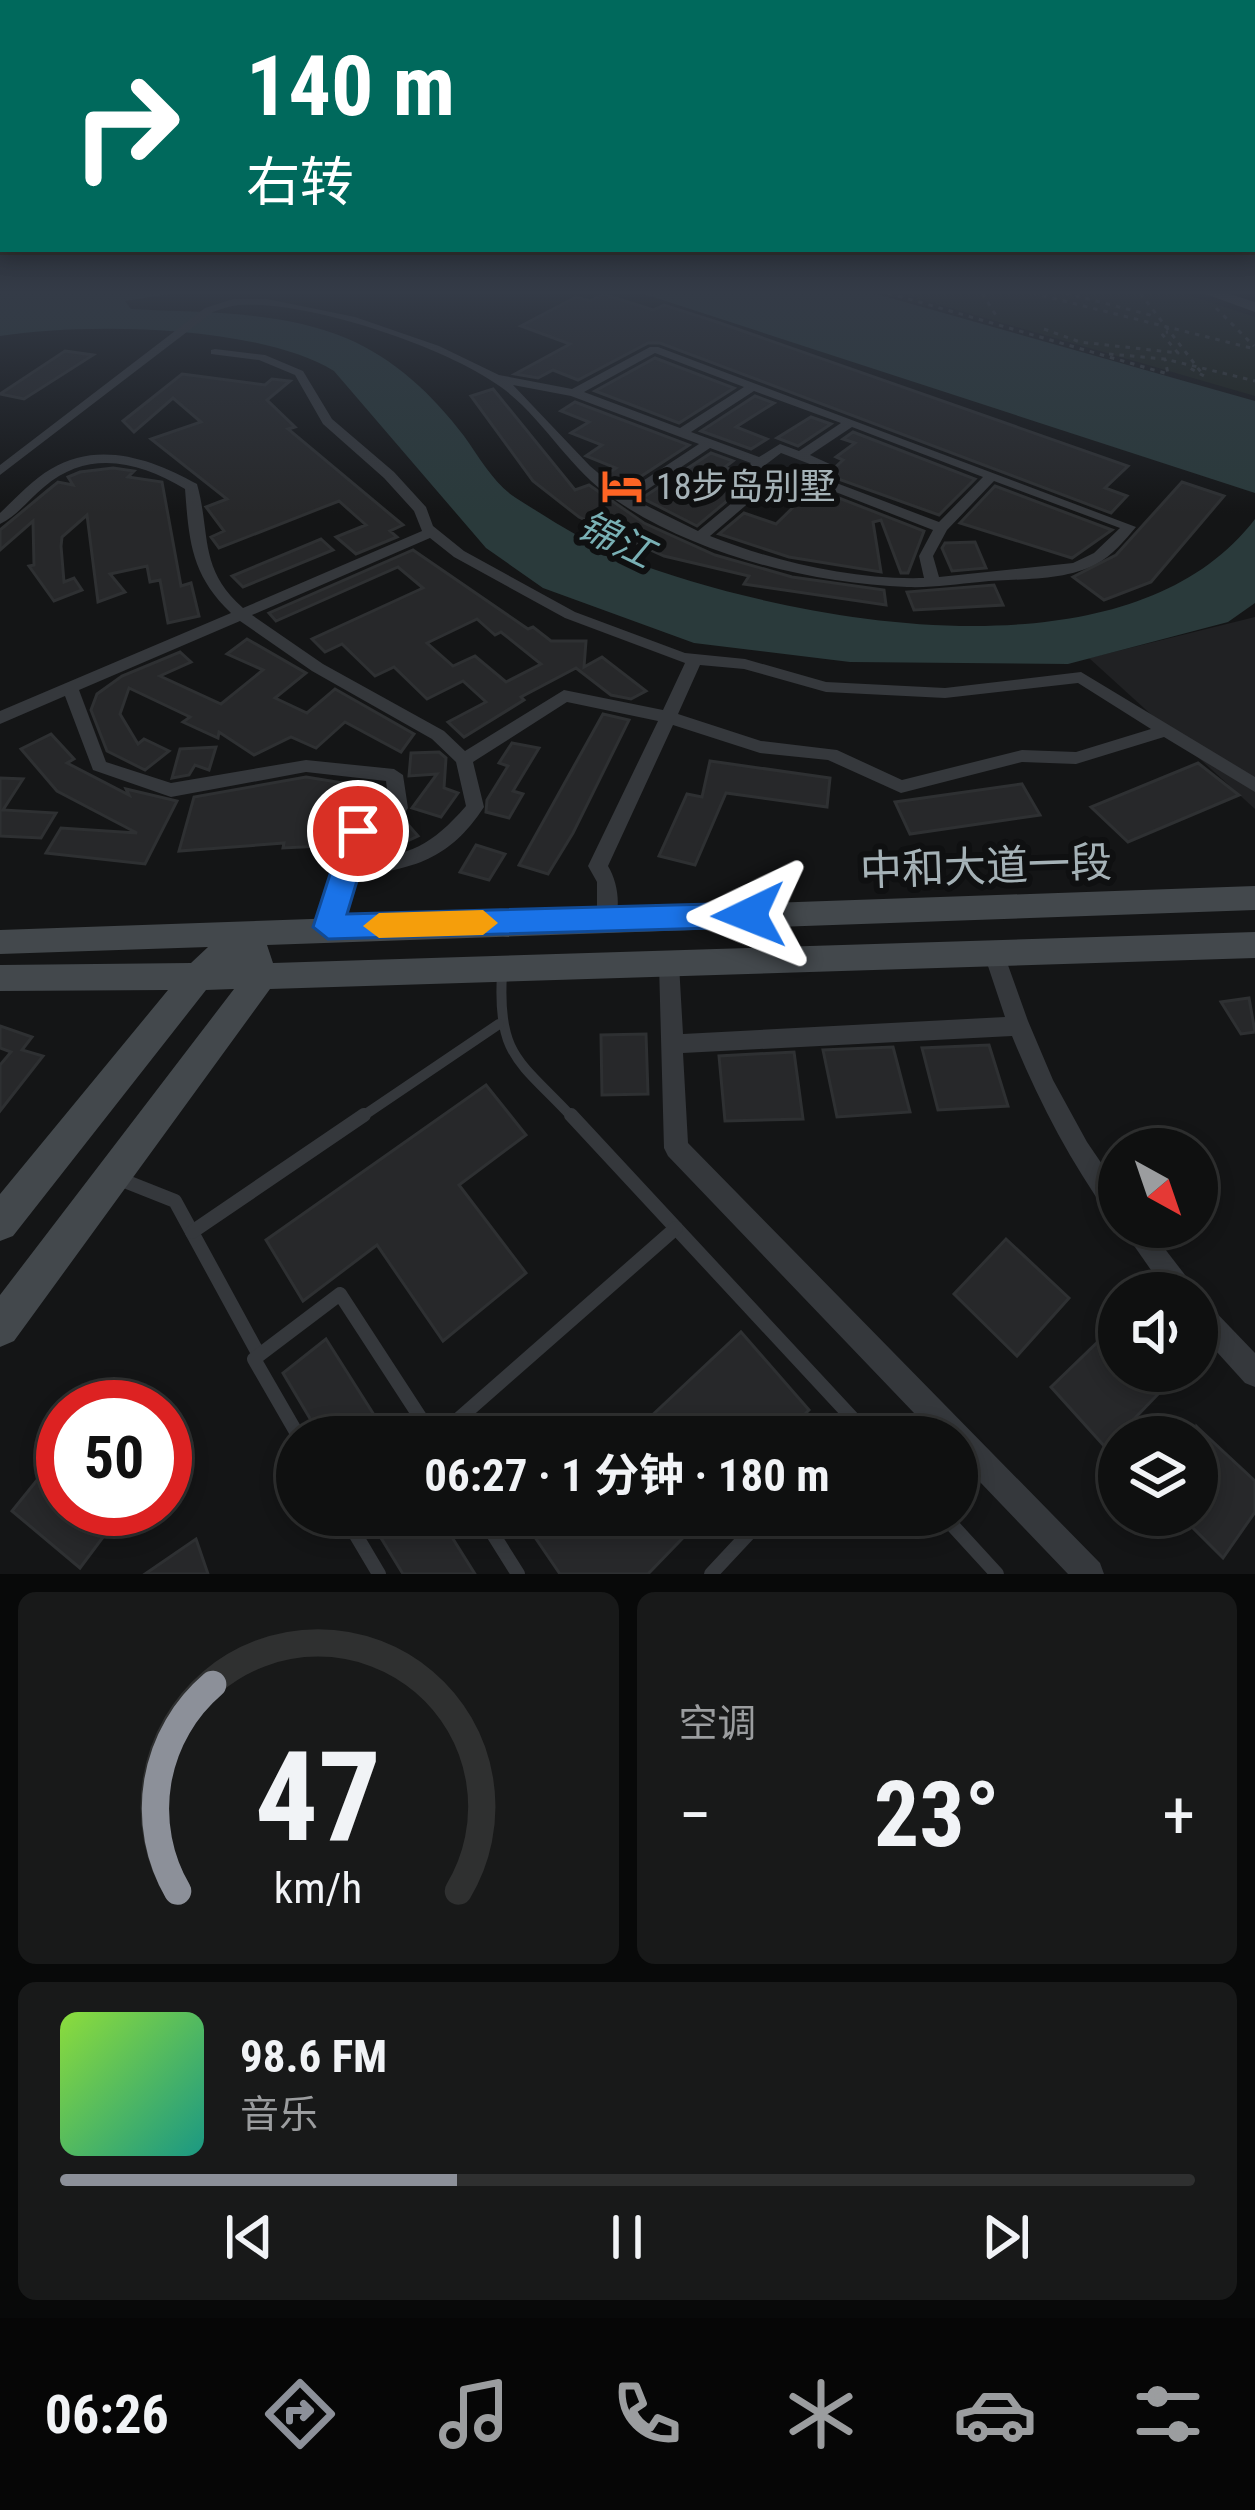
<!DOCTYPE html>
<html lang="zh">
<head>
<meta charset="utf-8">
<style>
  :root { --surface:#0f1010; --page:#181919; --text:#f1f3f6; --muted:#9b9d9f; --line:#2f3030; --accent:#8c9099 }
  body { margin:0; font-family:"Roboto Condensed","Noto Sans SC",sans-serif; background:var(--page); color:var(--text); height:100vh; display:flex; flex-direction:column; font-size:45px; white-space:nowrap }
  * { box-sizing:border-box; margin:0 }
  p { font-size:39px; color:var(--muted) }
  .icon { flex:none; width:66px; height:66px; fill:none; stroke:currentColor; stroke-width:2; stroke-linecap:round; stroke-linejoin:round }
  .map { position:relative; height:1574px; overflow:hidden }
  .side { display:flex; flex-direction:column; gap:18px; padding:18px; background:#080909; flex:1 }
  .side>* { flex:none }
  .hud { position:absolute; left:0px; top:0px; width:1257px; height:252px; box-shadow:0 6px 18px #0003,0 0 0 3px var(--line); background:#00695c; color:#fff; overflow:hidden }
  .needle { width:78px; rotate:140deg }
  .fabs { position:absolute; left:1098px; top:1128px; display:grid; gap:24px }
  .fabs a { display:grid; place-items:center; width:120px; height:120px; border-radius:50%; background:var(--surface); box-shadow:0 6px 18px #0003,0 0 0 3px var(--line); font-size:60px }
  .speed { position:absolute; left:36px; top:1380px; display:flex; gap:24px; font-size:60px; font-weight:700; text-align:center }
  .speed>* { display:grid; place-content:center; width:156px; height:156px; border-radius:50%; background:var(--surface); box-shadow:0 6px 18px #0003,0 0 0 3px var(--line); line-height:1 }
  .speed .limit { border:18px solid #d22; background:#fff; color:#111 }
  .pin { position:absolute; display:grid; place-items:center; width:102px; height:102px; color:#fff; margin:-51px; border:6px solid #fff; border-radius:50%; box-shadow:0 3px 12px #0007 }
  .me { position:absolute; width:132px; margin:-66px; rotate:268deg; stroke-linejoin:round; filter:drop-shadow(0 0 9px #0008) }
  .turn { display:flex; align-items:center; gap:42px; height:252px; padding:0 48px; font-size:54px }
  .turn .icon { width:156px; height:156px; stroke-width:2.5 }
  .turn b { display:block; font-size:84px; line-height:102px }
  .big { font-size:90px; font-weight:700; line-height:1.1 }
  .side .tile { flex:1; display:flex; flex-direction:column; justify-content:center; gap:18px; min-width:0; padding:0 42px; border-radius:18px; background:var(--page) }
  .side .dial { align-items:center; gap:0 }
  .dial svg { height:312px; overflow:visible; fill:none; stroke:var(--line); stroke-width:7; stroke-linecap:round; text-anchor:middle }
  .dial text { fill:var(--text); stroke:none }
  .song { display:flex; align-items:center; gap:36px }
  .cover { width:144px; height:144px; border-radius:18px; background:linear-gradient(135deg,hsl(90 70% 55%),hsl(170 70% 35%)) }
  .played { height:12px; border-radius:6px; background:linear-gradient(90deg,var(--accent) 35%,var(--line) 35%) }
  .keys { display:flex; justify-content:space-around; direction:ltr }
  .heat { display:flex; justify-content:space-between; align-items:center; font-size:66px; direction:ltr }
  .side .tiles { flex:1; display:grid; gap:18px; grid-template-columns:1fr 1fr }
  .tile:last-child { grid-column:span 2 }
  .trip { position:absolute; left:276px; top:1416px; width:702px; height:120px; border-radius:60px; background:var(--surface); box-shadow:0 6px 18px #0003,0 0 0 3px var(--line); font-weight:700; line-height:120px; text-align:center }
  .tabs { display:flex; height:192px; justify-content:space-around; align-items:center; background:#060606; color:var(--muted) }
  .tabs .icon { width:84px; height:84px }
  .tabs .current { color:var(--accent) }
  .tabs b { font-size:54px; color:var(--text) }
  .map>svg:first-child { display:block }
</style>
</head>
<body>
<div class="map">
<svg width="1255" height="1574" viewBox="0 0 1255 1574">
  <rect width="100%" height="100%" fill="#141516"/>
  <polygon fill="#202123" points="1255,617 1255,809 1089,658"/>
  <polygon fill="#1c221a" points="899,293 1182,293 1255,317 1255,396"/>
  <g fill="#2a3a3b">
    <path d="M0,293h175l-50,8 6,8c71,4 148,1 215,29 49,21 86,56 118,98 15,21 31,49 52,62 35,22 75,48 112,62 168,63 500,126 627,-41v84l-27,19 -160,42 -218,-2 -156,-19 -151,-55 -57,-40 -152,-177c-76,-46 -246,-49 -334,-35z"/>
    <polygon points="641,293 873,293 1255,401 1255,493"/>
  </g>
  <g fill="#27282a" stroke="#2e3032" stroke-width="3" fill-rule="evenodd">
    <polygon points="603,294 653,310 664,305 720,323 1128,466 1105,488 1127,496 1111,513 660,343 648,343 578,380 553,370 538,378 515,374 570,344 521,326 576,297 590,301"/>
    <polygon points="65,351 93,355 24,399 0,394"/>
    <polygon points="655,358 734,388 679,423 595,391"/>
    <polygon points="182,374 265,385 272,379 290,381 267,400 295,427 288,429 403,525 390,531 397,537 356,554 336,537 366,525 339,501 219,548 211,537 224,531 206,507 227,499 151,439 201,422 173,398 134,432 123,421"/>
    <polygon points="493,389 575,490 589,485 644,523 715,555 792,577 884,590 886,605 744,584 749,576 664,556 579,517 533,481 471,396"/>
    <polygon points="755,396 774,403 736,427 767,439 751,449 701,431"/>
    <polygon points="575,402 689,445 623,488 607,474 616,468 586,456 602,445 571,433 589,422 561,411"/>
    <polygon points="811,417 831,424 798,446 777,438"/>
    <polygon points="853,432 975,479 939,515 827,475 843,460 836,457 855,443 843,439"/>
    <polygon points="711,453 733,461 725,467 752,480 697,526 642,498"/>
    <polygon points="113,468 134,471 128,477 162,482 181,586 191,583 199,616 168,623 160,580 150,582 147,566 110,574 125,592 98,602 87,515 62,537 61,546 64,582 74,578 82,590 54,601 29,566 34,565 33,521 0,550 0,530 47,491 58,482 73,485 68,477 80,472"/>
    <polygon points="1182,482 1224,496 1151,582 1104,600 1073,577 1116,555"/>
    <polygon points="995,486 1112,530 1072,558 960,523"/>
    <polygon points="813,488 924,531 908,573 901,573 881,520 873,522 881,572 789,557 719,534 744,513 776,524"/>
    <polygon points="321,539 333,550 243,587 232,576"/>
    <polygon points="975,542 986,568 952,571 942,548 945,543"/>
    <path d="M413,550l115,79 5,-2 18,14h35l-2,26 18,-10 44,34 -15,8 -20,-4 -35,-27 -55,29 3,3 -60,37 -16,-15 38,-20 -23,-21 -36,18 -33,-32 -19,9 -33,-32 -17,8 -13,-13 111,-51 -25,-21 -122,54 -7,-8zM477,619l18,16 6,-3 40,32 -35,18 -31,-26 -22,10 -26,-23z"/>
    <polygon points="994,585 1003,605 914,610 907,592"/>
    <polygon points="247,639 306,673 275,698 307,713 335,689 414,734 401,752 345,722 316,748 291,737 254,755 219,732 218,738 183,722 190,717 129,688 120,714 138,744 144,739 169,751 145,770 107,751 91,710 97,694 122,676 180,652 191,662 160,676 221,704 263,670 227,654"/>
    <polygon points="603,714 629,720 573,833 548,874 519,865"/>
    <polygon points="51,734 74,759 67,763 129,795 126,789 177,801 145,864 46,853 61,828 137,833 57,791 21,749"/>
    <polygon points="512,743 539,748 513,791 523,794 509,818 486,812 487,800 508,766 499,763"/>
    <polygon points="216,747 209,770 195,765 189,775 172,778 180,749"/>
    <polygon points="439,752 446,758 444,788 458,793 441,817 412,808 437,774 409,776 411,753"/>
    <polygon points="710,761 830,778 827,807 726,793 695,865 659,856 687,794 702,797"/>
    <polygon points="1198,763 1239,795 1128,842 1091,807"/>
    <polygon points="306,777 374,788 360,806 329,797 322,846 283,848 284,843 179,851 194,797"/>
    <polygon points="0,778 23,779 3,810 56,813 41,838 0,836"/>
    <polygon points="1022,784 1040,815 910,834 895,802"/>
    <polygon points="403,819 418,836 384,852 371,837"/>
    <polygon points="476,845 505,854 489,880 460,872"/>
    <polygon points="1249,998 1255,1032 1241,1034 1221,1002"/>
    <polygon points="0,1026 32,1037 22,1050 43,1056 0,1111 0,1065 11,1052 0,1048"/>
    <polygon points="646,1034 648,1094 602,1095 601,1035"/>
    <polygon points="989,1045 1008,1106 938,1110 922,1048"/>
    <polygon points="893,1047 910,1112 837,1117 823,1050"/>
    <polygon points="794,1052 803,1119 725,1121 719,1056"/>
    <polygon points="486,1085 526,1135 459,1185 526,1273 443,1341 377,1245 303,1301 266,1240"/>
    <polygon points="1006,1239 1069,1298 1017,1356 954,1294"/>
    <polygon points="741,1332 809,1410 782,1437 629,1437"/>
    <polygon points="1106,1334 1119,1348 1119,1371 1142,1371 1161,1391 1106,1448 1051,1387"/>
    <polygon points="326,1339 388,1437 321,1437 283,1373"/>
    <polygon points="1197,1427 1255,1481 1255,1512 1223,1558 1180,1515 1197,1515"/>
    <polygon points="63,1448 63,1509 124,1509 80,1568 12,1511"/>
    <polygon points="367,1515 438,1515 475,1574 403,1574"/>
    <polygon points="546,1515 705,1515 648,1574 560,1574 530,1530"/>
    <polygon points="196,1539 208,1574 145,1574"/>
  </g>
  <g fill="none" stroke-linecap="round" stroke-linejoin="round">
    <g stroke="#3b4043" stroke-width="3" stroke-dasharray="4.5 6" stroke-linecap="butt">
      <polyline points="888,293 1168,374 1165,359"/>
      <polyline points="982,293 997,317"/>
      <polyline points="1032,293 1255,349"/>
      <polyline points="1065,293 1154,316"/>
      <polyline points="1140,293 1204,376 1188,367"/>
      <polyline points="1216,308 1254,346"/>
      <polyline points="1044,329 1080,342 1178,353 1161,333 1168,332"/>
      <polyline points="1109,354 1165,359 1255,381"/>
    </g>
    <g stroke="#35383c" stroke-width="10">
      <path d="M502,974c-5,83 18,87 71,144"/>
      <polyline points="360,1118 499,1024"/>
    </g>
    <g stroke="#35383c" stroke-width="14">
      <polyline points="571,1115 870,1437"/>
      <polyline points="117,1178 175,1201 259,1355"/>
      <polyline points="192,1232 364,1115"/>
      <polyline points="299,1437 254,1359 340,1294 433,1437"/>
      <polyline points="438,1437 676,1228"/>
      <polyline points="839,1437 854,1420"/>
      <polyline points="344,1515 379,1574"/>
      <polyline points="481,1515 518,1574"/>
      <polyline points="943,1515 997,1574"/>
      <polyline points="711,1574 766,1515"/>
    </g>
    <g fill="#35383c" fill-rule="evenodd">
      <path d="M233,299h34l88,18 84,29 60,29 73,14 78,-42h8l478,180c-11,13 -24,29 -40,37 -33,18 -79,14 -116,18 -24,2 -48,6 -73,5 -98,-4 -211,-32 -293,-88 -44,-29 -68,-77 -109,-109 -54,-42 -197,-90 -266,-85 -9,1 -18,4 -26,7l-213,163v-10l205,-157zM655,353l89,34 -64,41 -96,-36zM513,385l58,11 128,48 -76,50 -33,-28zM754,391l87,32 -42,28 -19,-7 -21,13 -68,-25zM852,427l131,50 -44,45 -121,-46 14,-11 -22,-10zM710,448l41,15 -8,7 18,9 -63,52 -65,-32zM781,453l34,13 -22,16 -33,-13zM994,481l126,47 -26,25 -21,10 -134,14 -6,-21 14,-26zM810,482l123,48 -14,26 5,22c-72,2 -148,-16 -214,-42l62,-53 23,8z"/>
      <path d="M215,349l50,6 38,16 29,48 62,53 32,35 7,19 31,25 111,61 110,41 60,6 81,23 119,6 136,-16 174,105v15l-91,-55 -88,27 -54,-2 -121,31 -73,-33 -68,-7 -87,-28 -65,141c10,17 13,39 6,59l-7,2 -7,-2 -3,-6v-37l-9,-16 70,-145 -91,-19 -94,60 11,45c-35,53 -70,62 -130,69l-19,57 -7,2 -7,-2 -3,-6 31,-96 2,-5 38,-21 -3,-24 -80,-9 -135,25 -78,-27 -28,-74 -65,28v-13l231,-98c-40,-38 -42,-72 -46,-124 -46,-28 -97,-40 -141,-2 -15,12 -27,29 -44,37v-11c16,-15 32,-33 51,-44 47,-29 102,-10 146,15 14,50 1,84 46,124l179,-77 -8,-20 -30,-33 -61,-54 -28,-49 -36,-15 -48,-6v-4zM430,538l24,19 111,61 120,45 -22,47 -99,-20 -99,61 -21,-20 -121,-67 -71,-49zM240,621l72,50 120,68 24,23 10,44c-35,40 -55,49 -108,54l8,-25 39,-22 3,-5 -5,-33 -9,-6 -88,-9 -135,23 -65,-21 -27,-72zM700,665l44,4 82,23 119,6 133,-15 73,46 -75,23 -54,-2 -120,30 -65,-30 -76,-9 -83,-27z"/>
      <path d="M994,946l7,2 3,6 24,67 25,59 34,62 32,47v32l-9,-4c-40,-56 -72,-117 -98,-181l-329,17 5,90 412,420 4,11h-36l-111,-116v-21h-20l-269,-281 -4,-8 -5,-184 3,-6 7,-3 7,3 3,6 4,70 322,-17 -21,-63 3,-6z"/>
      <polygon points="1121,1227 1148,1227 1192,1284 1196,1293 1167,1293"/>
      <polygon points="1197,1298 1206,1302 1255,1353 1255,1387 1245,1383 1197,1330"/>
    </g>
    <g fill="#43484c" fill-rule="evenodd">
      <polygon points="1203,293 1226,293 1255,302 1255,312"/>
      <polygon points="1255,886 1255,910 267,945 273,963 1255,932 1255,958 270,989 14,1341 0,1347 0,1295 234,989 206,990 13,1236 0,1241 0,1194 168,990 0,991 0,965 191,963 208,947 0,954 0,930"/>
    </g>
  </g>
  <linearGradient id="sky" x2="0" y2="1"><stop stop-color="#0b0c0c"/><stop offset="0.57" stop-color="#343b47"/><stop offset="1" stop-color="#343b47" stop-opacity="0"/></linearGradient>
  <rect width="1255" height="513" fill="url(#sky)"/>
  <polygon fill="#1a73e8" stroke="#114b97" stroke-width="3" points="358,820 372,831 347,914 749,903 765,915 749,927 328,939 313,927 344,831"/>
  <polygon fill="#f59e0b" points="483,910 498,923 483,935 379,938 363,926 379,913"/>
  <defs>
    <g id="hotel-bare" transform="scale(3.24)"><path d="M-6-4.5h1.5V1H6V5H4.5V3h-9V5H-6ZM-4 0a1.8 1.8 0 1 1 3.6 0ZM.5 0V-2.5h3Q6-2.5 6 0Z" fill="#fe6424" stroke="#0f1011" stroke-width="2.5" paint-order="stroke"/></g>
  </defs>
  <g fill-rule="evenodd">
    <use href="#hotel-bare" x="622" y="486"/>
  </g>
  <g text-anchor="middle" stroke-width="12" stroke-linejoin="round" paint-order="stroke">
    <g font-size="36" fill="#a5b2b7" stroke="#0f1011" text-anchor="start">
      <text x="656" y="499">18步岛别墅</text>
    </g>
    <g font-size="39" font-style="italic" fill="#79b0b5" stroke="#0f1011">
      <text transform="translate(616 539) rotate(26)" y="14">锦江</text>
    </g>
    <g font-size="42" fill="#a5b2b7" stroke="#0f1011">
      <text transform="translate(986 866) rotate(-2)" y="15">中和大道一段</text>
    </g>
  </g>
</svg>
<div class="fabs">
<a><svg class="needle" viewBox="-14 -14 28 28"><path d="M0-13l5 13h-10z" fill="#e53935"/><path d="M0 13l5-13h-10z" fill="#9b9d9f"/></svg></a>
<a><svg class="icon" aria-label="sound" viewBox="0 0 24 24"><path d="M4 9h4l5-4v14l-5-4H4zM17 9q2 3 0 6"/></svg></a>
<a><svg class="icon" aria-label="layers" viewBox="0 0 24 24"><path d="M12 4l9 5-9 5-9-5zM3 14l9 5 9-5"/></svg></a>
</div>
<div class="speed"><div class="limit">50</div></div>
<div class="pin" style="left:358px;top:831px;background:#d93025"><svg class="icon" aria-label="arrive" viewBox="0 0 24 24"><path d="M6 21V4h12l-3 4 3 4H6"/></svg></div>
<svg class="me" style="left:749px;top:915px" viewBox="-20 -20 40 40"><path d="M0-17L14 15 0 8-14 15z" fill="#1a73e8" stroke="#fff" stroke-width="4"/></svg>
<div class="trip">06:27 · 1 分钟 · 180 m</div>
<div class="hud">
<div class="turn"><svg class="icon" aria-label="right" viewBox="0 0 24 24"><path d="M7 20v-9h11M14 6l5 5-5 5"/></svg><div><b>140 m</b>右转</div></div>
</div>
</div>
<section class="side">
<div class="tiles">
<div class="tile dial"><svg viewBox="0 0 100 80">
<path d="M14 69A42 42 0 1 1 86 69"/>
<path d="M14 69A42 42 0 0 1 23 16" stroke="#8c9099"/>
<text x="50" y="56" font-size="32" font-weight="700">47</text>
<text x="50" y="72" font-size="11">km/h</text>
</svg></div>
<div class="tile"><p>空调</p>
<div class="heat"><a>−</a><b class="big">23°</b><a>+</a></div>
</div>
<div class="tile">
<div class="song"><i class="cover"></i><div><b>98.6 FM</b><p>音乐</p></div></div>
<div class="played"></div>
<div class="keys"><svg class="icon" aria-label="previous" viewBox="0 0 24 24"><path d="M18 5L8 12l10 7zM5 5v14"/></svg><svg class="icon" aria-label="pause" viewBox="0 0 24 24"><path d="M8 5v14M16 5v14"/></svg><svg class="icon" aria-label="next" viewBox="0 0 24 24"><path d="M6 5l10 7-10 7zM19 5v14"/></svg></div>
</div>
</div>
</section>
<nav class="tabs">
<b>06:26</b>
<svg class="icon current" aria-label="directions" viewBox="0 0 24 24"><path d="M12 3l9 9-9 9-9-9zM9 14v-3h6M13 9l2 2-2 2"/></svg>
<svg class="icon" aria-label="music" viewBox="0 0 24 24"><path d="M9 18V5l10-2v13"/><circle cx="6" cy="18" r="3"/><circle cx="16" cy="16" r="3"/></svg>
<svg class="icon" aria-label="phone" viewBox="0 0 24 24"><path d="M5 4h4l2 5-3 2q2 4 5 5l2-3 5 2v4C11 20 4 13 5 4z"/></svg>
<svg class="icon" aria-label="climate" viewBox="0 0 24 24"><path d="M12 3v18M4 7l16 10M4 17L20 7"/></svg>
<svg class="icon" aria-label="car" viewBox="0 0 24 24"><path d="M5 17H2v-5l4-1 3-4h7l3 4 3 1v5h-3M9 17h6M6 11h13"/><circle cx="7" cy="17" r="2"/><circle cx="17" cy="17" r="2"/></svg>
<svg class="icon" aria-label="filters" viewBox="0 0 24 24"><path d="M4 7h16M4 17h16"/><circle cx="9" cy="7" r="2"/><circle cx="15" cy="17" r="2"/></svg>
</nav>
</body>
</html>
